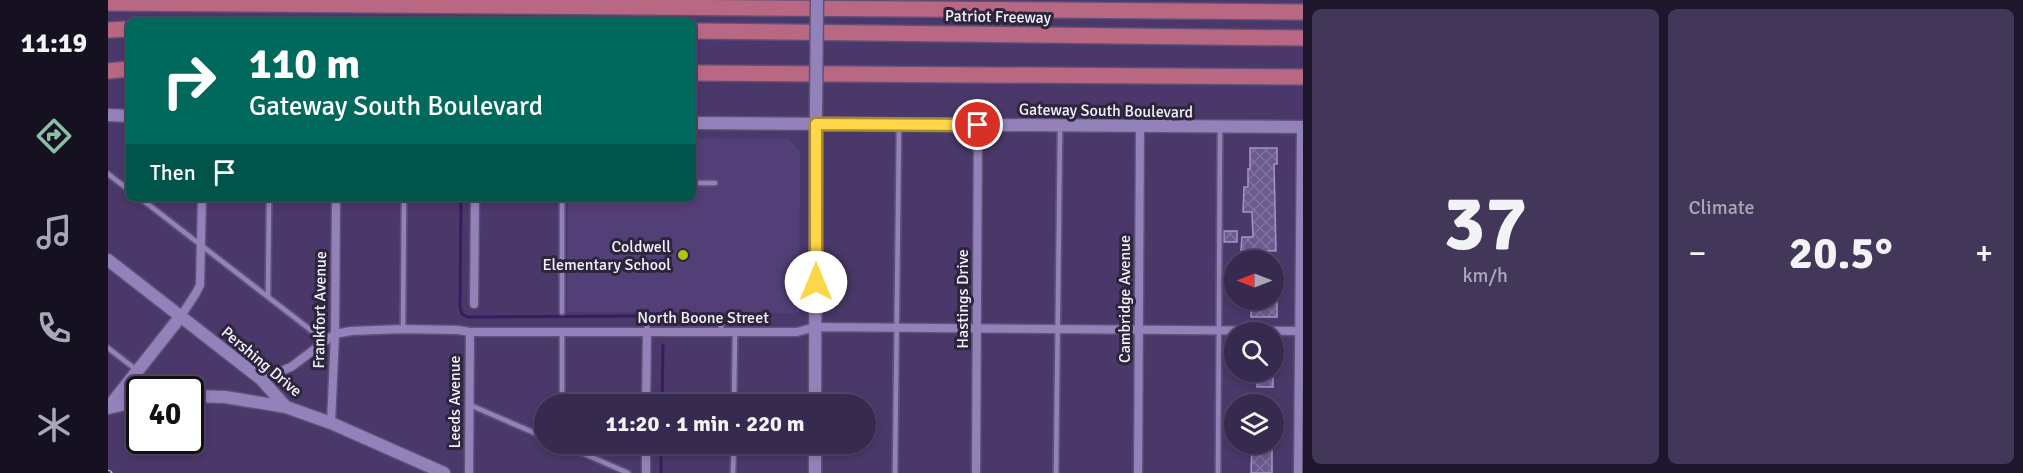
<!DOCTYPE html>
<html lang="en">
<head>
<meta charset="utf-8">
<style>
  :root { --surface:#372a4f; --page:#423659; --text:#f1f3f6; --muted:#aaa7b7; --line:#514666; --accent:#8abfa5 }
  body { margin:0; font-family:Signika,sans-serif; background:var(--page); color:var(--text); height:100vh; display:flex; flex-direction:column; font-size:22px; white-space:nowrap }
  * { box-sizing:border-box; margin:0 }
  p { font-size:20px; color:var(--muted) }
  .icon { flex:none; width:33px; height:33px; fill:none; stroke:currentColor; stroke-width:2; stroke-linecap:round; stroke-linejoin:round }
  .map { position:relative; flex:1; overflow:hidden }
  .drawer { display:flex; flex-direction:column; gap:9px; padding:9px; background:#1e172b; width:720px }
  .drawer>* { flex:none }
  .guide { position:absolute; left:18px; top:18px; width:570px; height:183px; border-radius:9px; box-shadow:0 3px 9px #0003,0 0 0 2px var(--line); background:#00695c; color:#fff; overflow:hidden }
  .needle { width:39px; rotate:270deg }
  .fabs { position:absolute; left:1116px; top:250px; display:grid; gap:12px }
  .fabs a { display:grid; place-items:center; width:60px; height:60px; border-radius:50%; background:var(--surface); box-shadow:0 3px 9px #0003,0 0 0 2px var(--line); font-size:30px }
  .speed { position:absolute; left:18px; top:376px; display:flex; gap:12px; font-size:30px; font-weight:700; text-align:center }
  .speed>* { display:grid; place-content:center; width:78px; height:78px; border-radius:50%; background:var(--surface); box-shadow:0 3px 9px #0003,0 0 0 2px var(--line); line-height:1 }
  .speed .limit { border:3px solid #111; border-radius:9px; background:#fff; color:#111 }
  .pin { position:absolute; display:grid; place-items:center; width:51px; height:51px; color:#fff; margin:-26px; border:3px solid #fff; border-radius:50%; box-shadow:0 2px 6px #0007 }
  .me { position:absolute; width:66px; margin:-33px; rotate:0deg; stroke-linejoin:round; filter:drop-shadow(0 0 4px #0008) }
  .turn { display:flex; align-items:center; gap:21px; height:126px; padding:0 24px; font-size:27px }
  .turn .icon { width:78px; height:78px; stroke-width:2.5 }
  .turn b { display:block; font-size:42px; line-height:51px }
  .then { display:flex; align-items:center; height:57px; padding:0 24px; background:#0003; gap:12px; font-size:22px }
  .big { font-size:45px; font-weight:700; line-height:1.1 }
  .drawer .tile { flex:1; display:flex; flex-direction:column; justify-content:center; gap:9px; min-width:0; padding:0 21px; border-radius:9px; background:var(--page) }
  .drawer .dial { align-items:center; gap:0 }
  .dial b { font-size:78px; line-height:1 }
  .heat { display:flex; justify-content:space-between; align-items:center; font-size:33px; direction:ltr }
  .drawer .tiles { flex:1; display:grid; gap:9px; grid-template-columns:repeat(2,1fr) }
  .trip { position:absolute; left:426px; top:394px; width:342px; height:60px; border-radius:30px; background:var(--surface); box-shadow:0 3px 9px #0003,0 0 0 2px var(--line); font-weight:700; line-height:60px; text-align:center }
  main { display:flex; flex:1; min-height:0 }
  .tab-bar { display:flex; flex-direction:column; width:108px; justify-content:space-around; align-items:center; background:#161120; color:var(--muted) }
  .tab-bar .icon { width:42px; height:42px }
  .tab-bar .current { color:var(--accent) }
  .tab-bar b { font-size:27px; color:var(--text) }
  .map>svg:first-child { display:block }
</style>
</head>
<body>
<main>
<nav class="tab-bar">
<b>11:19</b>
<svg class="icon current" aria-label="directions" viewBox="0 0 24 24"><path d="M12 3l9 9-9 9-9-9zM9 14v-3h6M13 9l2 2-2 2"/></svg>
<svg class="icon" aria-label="music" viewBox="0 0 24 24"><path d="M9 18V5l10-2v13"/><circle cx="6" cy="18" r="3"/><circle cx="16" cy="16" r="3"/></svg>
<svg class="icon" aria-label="phone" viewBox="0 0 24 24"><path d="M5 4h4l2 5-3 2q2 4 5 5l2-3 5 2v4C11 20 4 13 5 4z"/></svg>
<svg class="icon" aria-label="climate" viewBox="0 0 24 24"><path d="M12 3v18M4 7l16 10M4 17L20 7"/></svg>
</nav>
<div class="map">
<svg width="1195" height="473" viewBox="0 0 1195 473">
  <defs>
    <pattern id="building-cross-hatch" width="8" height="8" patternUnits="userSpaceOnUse" patternTransform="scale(1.5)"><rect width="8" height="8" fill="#6b5a8e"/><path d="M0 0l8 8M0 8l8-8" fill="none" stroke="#81729f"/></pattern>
  </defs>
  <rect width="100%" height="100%" fill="#493869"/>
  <polygon fill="#523f77" points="585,138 681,139 692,151 691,313 459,312 460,198 585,198"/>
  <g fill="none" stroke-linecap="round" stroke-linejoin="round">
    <g stroke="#371c5e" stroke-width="3">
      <polyline points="353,198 352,307 354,314 360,317 530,316"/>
      <polyline points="554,405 555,345"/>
      <polyline points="553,473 553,444"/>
    </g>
  </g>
  <g fill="url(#building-cross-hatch)" stroke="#a594cb" stroke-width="1.5">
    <polygon points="1142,148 1169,148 1169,164 1166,164 1168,251 1133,250 1134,237 1145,237 1144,212 1135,212 1136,187 1140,187 1140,169 1142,169"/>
    <rect x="1116" y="231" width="13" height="11"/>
    <rect x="1143" y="300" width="26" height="17"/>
    <polygon points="1149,373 1165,374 1165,387 1149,387"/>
    <polygon points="1144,444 1164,444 1164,473 1143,473"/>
  </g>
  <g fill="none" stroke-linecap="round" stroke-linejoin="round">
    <g stroke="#5f5176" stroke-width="8">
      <g id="lane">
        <polyline points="586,125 586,183 607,183"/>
        <polyline points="0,174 21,190"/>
        <polyline points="32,198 217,341"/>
        <polyline points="160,296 161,198"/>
        <polyline points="454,312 454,198"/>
        <polyline points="295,329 296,198"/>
        <polyline points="539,332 539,320 613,320 613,332"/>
        <polyline points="0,348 30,371"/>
        <polyline points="362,405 436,437"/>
        <polyline points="454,405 454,333"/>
        <polyline points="626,405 627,333"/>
        <polyline points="454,444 520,473"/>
        <polyline points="625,473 626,444"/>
        <polyline points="787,473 791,125"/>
        <polyline points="948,473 952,128"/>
        <polyline points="1110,473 1112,128"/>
      </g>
    </g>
    <g stroke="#5f5176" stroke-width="11">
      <g id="street">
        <polyline points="366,304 367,198"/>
        <polyline points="73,316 88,293 92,285 94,198"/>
        <polyline points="153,379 183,367 227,334 243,331 295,329 350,330 362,332 689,332 707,327 1195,331"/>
        <polyline points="538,405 539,332"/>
        <polyline points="223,423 227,334 228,198"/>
        <polyline points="361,473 362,332"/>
        <polyline points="538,473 538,444"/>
        <polyline points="868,473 870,125"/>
        <polyline points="1030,473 1032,126"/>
        <polyline points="1190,473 1193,127"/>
      </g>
    </g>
    <g stroke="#5f5176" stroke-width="15">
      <g id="secondary">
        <polyline points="0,115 21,116"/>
        <polyline points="585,123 1195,127"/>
        <polyline points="0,260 153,379 178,407"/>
        <polyline points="82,396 117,397 178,407 223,423 336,473"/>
        <polyline points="707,405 708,108"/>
        <polyline points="0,408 73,316"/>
        <polyline points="0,408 32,401"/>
        <polyline points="707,473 707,444"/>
      </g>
    </g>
    <g stroke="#5f5176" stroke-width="18">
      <g id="highway">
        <polyline points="0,3 1195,12"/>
        <polyline points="0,30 21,29"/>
        <polyline points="585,31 1195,38"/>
        <polyline points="0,71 21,69"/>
        <polyline points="585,73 1195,77"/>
      </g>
    </g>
    <use href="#lane" stroke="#9382b9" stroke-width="4.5"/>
    <use href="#street" stroke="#9382b9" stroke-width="8"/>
    <use href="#secondary" stroke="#9382b9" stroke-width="12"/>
    <use href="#highway" stroke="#b96884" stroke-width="15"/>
    <g stroke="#c2bbd2" stroke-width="5">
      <polyline id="rail" points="0,472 2,473"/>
    </g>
    <use href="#rail" stroke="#2c253c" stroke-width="3" stroke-dasharray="9" stroke-linecap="butt"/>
    <g stroke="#5f5176" stroke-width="15" stroke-linecap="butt">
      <polyline id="secondary-bridge" points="708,108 709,0"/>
    </g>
    <use href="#secondary-bridge" stroke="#9382b9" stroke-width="12"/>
  </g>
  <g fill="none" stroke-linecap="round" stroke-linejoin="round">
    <g stroke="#a68a30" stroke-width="15">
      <polyline id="route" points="708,282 708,124 870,125"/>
    </g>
    <use href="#route" stroke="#ffd54a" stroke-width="10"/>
  </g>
  <circle fill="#adc60d" stroke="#2c253c" stroke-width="2" cx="575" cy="255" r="6"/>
  <g text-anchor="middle" stroke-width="6" stroke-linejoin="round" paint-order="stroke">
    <g font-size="16" fill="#f4f1fd" stroke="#2c253c">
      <text transform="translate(890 16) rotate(1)" y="6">Patriot Freeway</text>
      <text transform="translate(998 110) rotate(1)" y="6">Gateway South Boulevard</text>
      <text transform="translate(854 299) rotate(-90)" y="6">Hastings Drive</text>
      <text transform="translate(1016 299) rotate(-90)" y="6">Cambridge Avenue</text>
      <text transform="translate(211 310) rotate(-89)" y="6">Frankfort Avenue</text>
      <text x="595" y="323">North Boone Street</text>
      <text transform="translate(154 361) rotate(40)" y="6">Pershing Drive</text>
      <text transform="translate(346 402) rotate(-90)" y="6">Leeds Avenue</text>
    </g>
    <g font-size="16" fill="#f4f1fd" stroke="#2c253c" text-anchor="end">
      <text x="563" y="252">Coldwell<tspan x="563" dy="18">Elementary School</tspan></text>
    </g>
  </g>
</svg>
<div class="fabs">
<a><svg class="needle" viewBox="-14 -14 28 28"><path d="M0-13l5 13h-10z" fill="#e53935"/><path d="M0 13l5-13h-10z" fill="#aaa7b7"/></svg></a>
<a><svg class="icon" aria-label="search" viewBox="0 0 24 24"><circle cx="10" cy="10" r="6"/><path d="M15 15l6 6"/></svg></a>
<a><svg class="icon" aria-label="layers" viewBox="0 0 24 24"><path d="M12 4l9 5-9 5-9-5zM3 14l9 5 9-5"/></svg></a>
</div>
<div class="speed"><div class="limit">40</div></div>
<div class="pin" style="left:870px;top:125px;background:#d93025"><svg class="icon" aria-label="arrive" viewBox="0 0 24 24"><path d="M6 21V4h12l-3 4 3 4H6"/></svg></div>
<svg class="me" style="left:708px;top:282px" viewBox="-20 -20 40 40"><circle r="19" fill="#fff"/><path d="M0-13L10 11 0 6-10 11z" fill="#ffd54a"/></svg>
<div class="trip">11:20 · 1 min · 220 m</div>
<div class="guide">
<div class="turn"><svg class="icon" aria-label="right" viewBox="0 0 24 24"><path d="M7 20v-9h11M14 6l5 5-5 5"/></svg><div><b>110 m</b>Gateway South Boulevard</div></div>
<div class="then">Then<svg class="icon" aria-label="arrive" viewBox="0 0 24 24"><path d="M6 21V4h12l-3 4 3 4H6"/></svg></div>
</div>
</div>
<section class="drawer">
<div class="tiles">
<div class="tile dial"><b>37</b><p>km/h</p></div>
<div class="tile"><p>Climate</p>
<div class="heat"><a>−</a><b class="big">20.5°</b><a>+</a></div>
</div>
</div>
</section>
</main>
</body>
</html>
